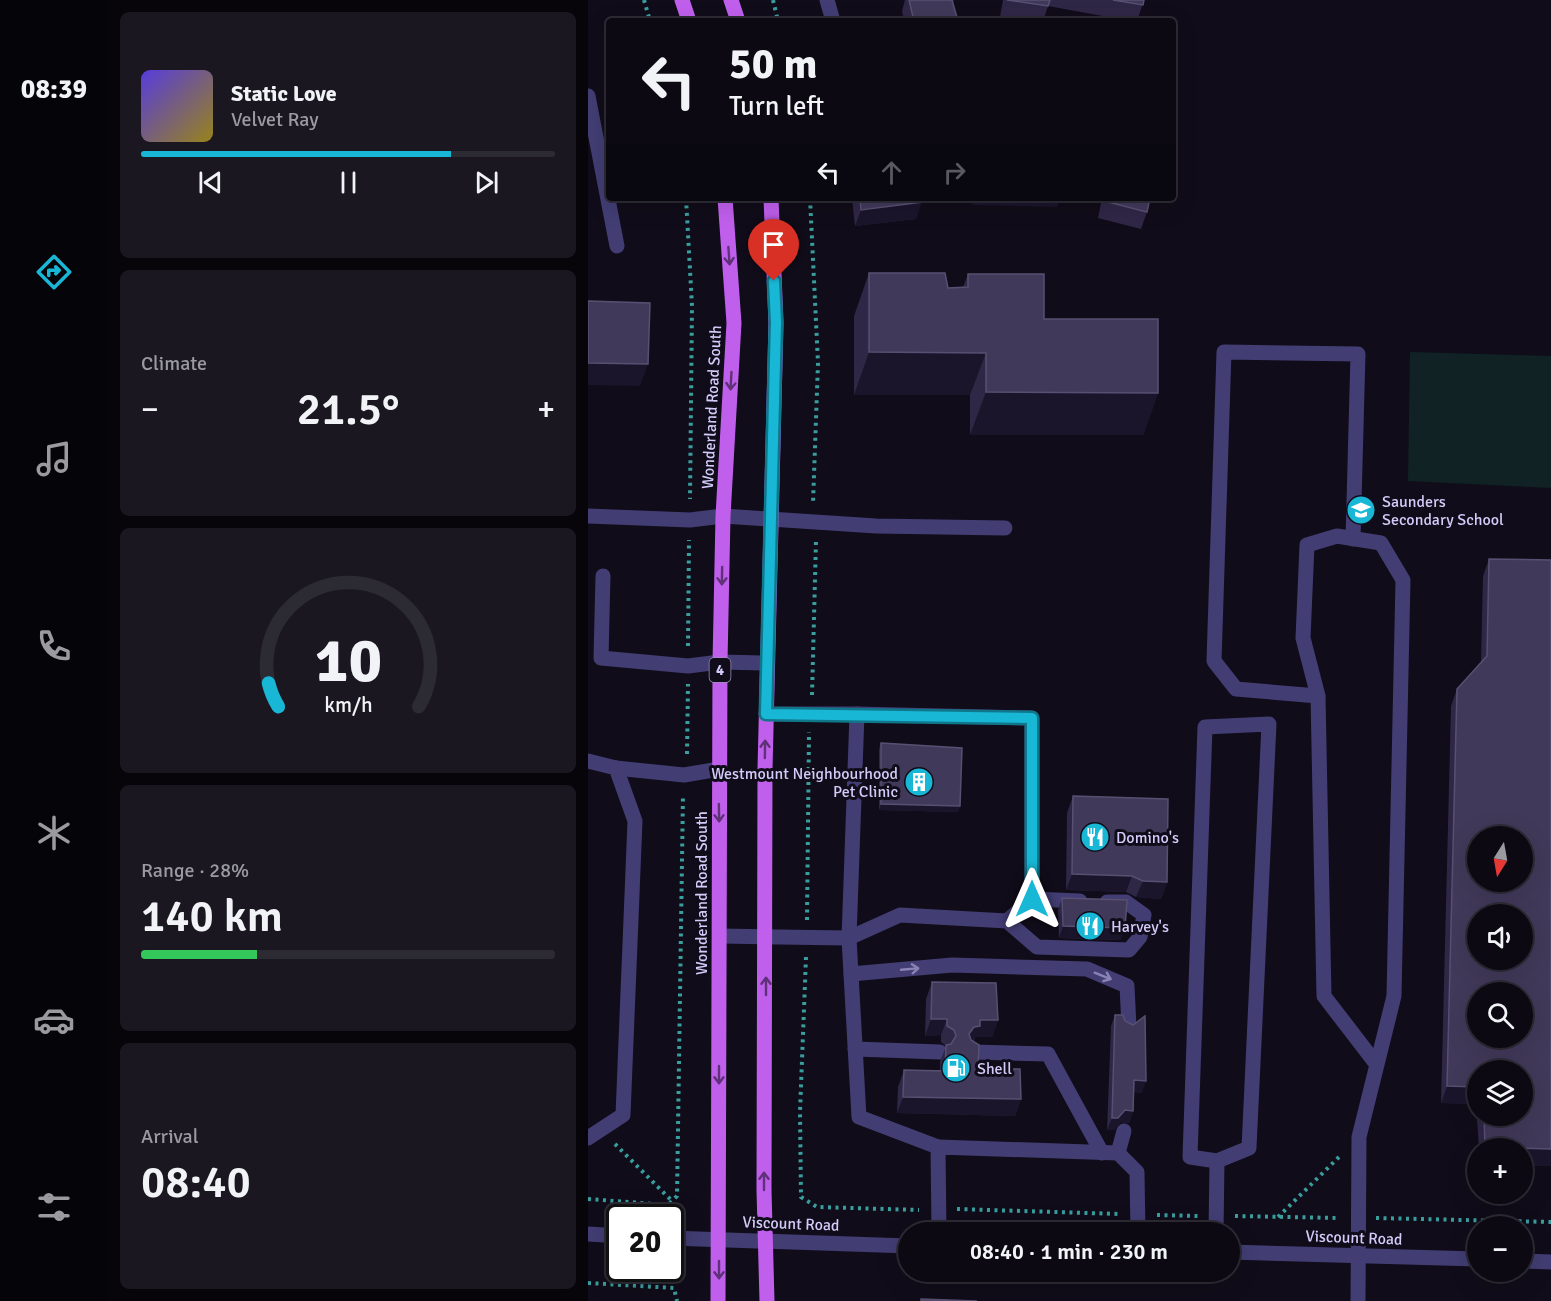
<!DOCTYPE html>
<html lang="en">
<head>
<meta charset="utf-8">
<style>
  :root { --surface:#0c0913; --page:#1a1721; --text:#f1f3f6; --muted:#9a9aa0; --line:#2c2a33; --accent:#19b7d6 }
  body { margin:0; font-family:Signika,sans-serif; background:var(--page); color:var(--text); height:100vh; display:flex; flex-direction:column; font-size:22px; white-space:nowrap }
  * { box-sizing:border-box; margin:0 }
  p { font-size:20px; color:var(--muted) }
  .icon { flex:none; width:33px; height:33px; fill:none; stroke:currentColor; stroke-width:2; stroke-linecap:round; stroke-linejoin:round }
  .map { position:relative; flex:1; overflow:hidden }
  .details { display:flex; flex-direction:column; gap:12px; padding:12px; background:#07050a; width:480px }
  .details>* { flex:none }
  .top-card { position:absolute; left:18px; top:18px; width:570px; height:183px; border-radius:6px; box-shadow:0 6px 24px #0002,0 0 0 2px var(--line); background:#0c0913; color:var(--text); overflow:hidden }
  .needle { width:39px; rotate:191deg }
  .controls { position:absolute; left:879px; top:826px; display:grid; gap:12px }
  .controls a { display:grid; place-items:center; width:66px; height:66px; border-radius:50%; background:var(--surface); box-shadow:0 6px 24px #0002,0 0 0 2px var(--line); font-size:30px }
  .speed { position:absolute; left:18px; top:1204px; display:flex; gap:12px; font-size:30px; font-weight:700; text-align:center }
  .speed>* { display:grid; place-content:center; width:78px; height:78px; border-radius:50%; background:var(--surface); box-shadow:0 6px 24px #0002,0 0 0 2px var(--line); line-height:1 }
  .speed .limit { border:3px solid #111; border-radius:9px; background:#fff; color:#111 }
  .pin { position:absolute; display:grid; place-items:center; width:51px; height:51px; color:#fff; margin:-62px -26px; border-radius:50% 50% 50% 0; rotate:-45deg; box-shadow:0 0 6px #0007 }
  .pin .icon { rotate:45deg }
  .me { position:absolute; width:66px; margin:-33px; rotate:0deg; stroke-linejoin:round; filter:drop-shadow(0 0 4px #0008) }
  .turn { display:flex; align-items:center; gap:21px; height:126px; padding:0 24px; font-size:27px }
  .turn .icon { width:78px; height:78px; stroke-width:2.5 }
  .turn b { display:block; font-size:42px; line-height:51px }
  .lanes { display:flex; align-items:center; height:57px; padding:0 24px; background:#0003; justify-content:center; gap:30px; direction:ltr }
  .lanes .off { opacity:.35 }
  .big { font-size:45px; font-weight:600; line-height:1.1 }
  .details .widget { flex:1; display:flex; flex-direction:column; justify-content:center; gap:9px; min-width:0; padding:0 21px; border-radius:9px; background:var(--page) }
  .details .dial { align-items:center; gap:0 }
  .dial svg { height:156px; overflow:visible; fill:none; stroke:var(--line); stroke-width:7; stroke-linecap:round; text-anchor:middle }
  .dial text { fill:var(--text); stroke:none }
  .song { display:flex; align-items:center; gap:18px }
  .cover { width:72px; height:72px; border-radius:9px; background:linear-gradient(135deg,hsl(250 70% 55%),hsl(50 70% 35%)) }
  .played { height:6px; border-radius:3px; background:linear-gradient(90deg,var(--accent) 75%,var(--line) 75%) }
  .keys { display:flex; justify-content:space-around; direction:ltr }
  .heat { display:flex; justify-content:space-between; align-items:center; font-size:33px; direction:ltr }
  .charge { height:9px; border-radius:4px; background:linear-gradient(90deg,#34c759 28%,var(--line) 0) }
  .trip { position:absolute; left:310px; top:1222px; width:342px; height:60px; border-radius:30px; background:var(--surface); box-shadow:0 6px 24px #0002,0 0 0 2px var(--line); font-weight:600; line-height:60px; text-align:center }
  main { display:flex; flex:1; min-height:0 }
  .tabs { display:flex; flex-direction:column; width:108px; justify-content:space-around; align-items:center; background:#050408; color:var(--muted) }
  .tabs .icon { width:42px; height:42px }
  .tabs .selected { color:var(--accent) }
  .tabs b { font-size:27px; color:var(--text) }
  .map>svg:first-child { display:block }
</style>
</head>
<body>
<main>
<nav class="tabs">
<b>08:39</b>
<svg class="icon selected" aria-label="directions" viewBox="0 0 24 24"><path d="M12 3l9 9-9 9-9-9zM9 14v-3h6M13 9l2 2-2 2"/></svg>
<svg class="icon" aria-label="music" viewBox="0 0 24 24"><path d="M9 18V5l10-2v13"/><circle cx="6" cy="18" r="3"/><circle cx="16" cy="16" r="3"/></svg>
<svg class="icon" aria-label="phone" viewBox="0 0 24 24"><path d="M5 4h4l2 5-3 2q2 4 5 5l2-3 5 2v4C11 20 4 13 5 4z"/></svg>
<svg class="icon" aria-label="climate" viewBox="0 0 24 24"><path d="M12 3v18M4 7l16 10M4 17L20 7"/></svg>
<svg class="icon" aria-label="car" viewBox="0 0 24 24"><path d="M5 17H2v-5l4-1 3-4h7l3 4 3 1v5h-3M9 17h6M6 11h13"/><circle cx="7" cy="17" r="2"/><circle cx="17" cy="17" r="2"/></svg>
<svg class="icon" aria-label="filters" viewBox="0 0 24 24"><path d="M4 7h16M4 17h16"/><circle cx="9" cy="7" r="2"/><circle cx="15" cy="17" r="2"/></svg>
</nav>
<section class="details">
<div class="widget">
<div class="song"><i class="cover"></i><div><b>Static Love</b><p>Velvet Ray</p></div></div>
<div class="played"></div>
<div class="keys"><svg class="icon" aria-label="previous" viewBox="0 0 24 24"><path d="M18 5L8 12l10 7zM5 5v14"/></svg><svg class="icon" aria-label="pause" viewBox="0 0 24 24"><path d="M8 5v14M16 5v14"/></svg><svg class="icon" aria-label="next" viewBox="0 0 24 24"><path d="M6 5l10 7-10 7zM19 5v14"/></svg></div>
</div>
<div class="widget"><p>Climate</p>
<div class="heat"><a>−</a><b class="big">21.5°</b><a>+</a></div>
</div>
<div class="widget dial"><svg viewBox="0 0 100 80">
<path d="M14 69A42 42 0 1 1 86 69"/>
<path d="M14 69A42 42 0 0 1 9 57" stroke="#19b7d6"/>
<text x="50" y="56" font-size="32" font-weight="700">10</text>
<text x="50" y="72" font-size="11">km/h</text>
</svg></div>
<div class="widget"><p>Range · 28%</p><b class="big">140 km</b><div class="charge"></div></div>
<div class="widget"><p>Arrival</p><b class="big">08:40</b></div>
</section>
<div class="map">
<svg width="963" height="1301" viewBox="0 0 963 1301">
  <rect width="100%" height="100%" fill="#100c19"/>
  <polygon fill="#102223" points="822,352 963,356 963,488 820,481"/>
  <g fill="none" stroke-linecap="round" stroke-linejoin="round">
    <g stroke="#399e9e" stroke-width="4" stroke-dasharray="3 4.5" stroke-linecap="butt">
      <polyline points="56,0 62,21"/>
      <polyline points="185,0 190,21"/>
      <polyline points="98,198 104,306 102,499"/>
      <polyline points="222,198 230,363 225,503"/>
      <polyline points="100,646 101,540"/>
      <polyline points="224,695 228,540"/>
      <polyline points="99,754 100,684"/>
      <polyline points="219,920 221,732"/>
      <polyline points="218,957 212,1112 213,1197 229,1207 331,1210"/>
      <polyline points="27,1144 84,1201"/>
      <polyline points="0,1199 80,1205 89,1196 95,794"/>
      <polyline points="369,1209 532,1214"/>
      <polyline points="569,1215 610,1216"/>
      <polyline points="647,1216 751,1218"/>
      <polyline points="690,1217 751,1157"/>
      <polyline points="788,1218 963,1222"/>
      <polyline points="0,1283 86,1288 89,1301"/>
    </g>
    <g stroke="#423d73" stroke-width="15">
      <polyline points="239,0 245,21"/>
      <polyline points="0,96 29,246"/>
      <polyline points="0,516 102,520 135,516 288,526 417,528"/>
      <polyline points="15,576 13,658 100,666 132,662 178,663"/>
      <polyline points="730,696 648,689 626,661 636,352 770,354 765,539"/>
      <polyline points="178,714 269,714 261,938 271,1117 350,1147"/>
      <polyline points="269,714 444,718 444,899"/>
      <polygon points="681,724 661,1148 629,1161 602,1157 617,727"/>
      <polyline points="0,761 28,768 47,821 35,1115 0,1138"/>
      <polyline points="28,768 96,775 131,769"/>
      <polyline points="444,899 492,901"/>
      <polyline points="419,921 444,899"/>
      <polyline points="132,936 261,938 312,915 419,921 449,947 541,950 552,937 556,915 538,902 519,902"/>
      <polyline points="263,974 364,965 499,969 539,986 541,1027"/>
      <polyline points="267,1049 352,1052"/>
      <polyline points="385,1052 460,1054 514,1153"/>
      <polyline points="530,1153 536,1131"/>
      <polyline points="351,1233 350,1147 530,1153 549,1172 550,1233"/>
      <polyline points="628,1233 629,1161"/>
      <polyline points="0,1234 32,1236"/>
      <polyline points="82,1238 321,1246"/>
      <polyline points="642,1252 890,1259"/>
      <polyline points="934,1261 963,1262"/>
      <polyline points="770,1301 771,1137 806,996 815,580 793,543 749,536 719,545 715,638 730,696 736,996 789,1065"/>
    </g>
    <g stroke="#c05fec" stroke-width="15">
      <polyline points="94,0 101,21"/>
      <polyline points="143,0 150,21"/>
      <polyline points="130,1301 132,662 135,516 146,323 137,198"/>
      <polyline points="179,1301 176,1190 177,769 188,323 183,198"/>
    </g>
  </g>
  <g fill="#2f2746" fill-rule="evenodd">
    <polygon points="317,0 366,0 364,3 370,21 316,21 314,11"/>
    <polygon points="415,0 556,0 549,21 542,21 460,6 455,21 441,21 412,17"/>
    <polygon points="264,198 333,198 328,219 267,226"/>
    <polygon points="514,198 562,198 559,212 553,229 510,218"/>
    <polygon points="281,273 360,288 375,287 380,274 456,319 570,393 555,435 382,435 382,395 266,395 266,316"/>
    <path d="M901,559l62,1v606l-29,-1v-16h-43l-3,-45 -35,-1 10,-397 6,-17 24,-27 2,-86zM890,1071l44,45h-44z"/>
    <polygon points="293,743 372,806 370,812 291,810 291,749"/>
    <polygon points="485,796 579,882 573,899 548,897 538,892 478,890 479,813"/>
    <polygon points="474,898 537,928 532,940 471,938 470,910"/>
    <polygon points="344,982 410,1020 404,1037 387,1037 386,1042 390,1068 433,1099 427,1116 309,1113 310,1087 316,1070 352,1070 352,1062 358,1046 353,1042 353,1035 337,1036 338,999"/>
    <polygon points="527,1015 554,1093 546,1092 545,1111 541,1123 533,1122 526,1130 519,1130 523,1026"/>
  </g>
  <g fill="#1b152c">
    <polygon points="387,198 472,198 469,207 384,205"/>
    <polygon points="334,202 328,219 267,226 273,210"/>
    <polygon points="281,352 398,353 382,395 266,395"/>
    <polygon points="0,363 60,364 52,386 0,385"/>
    <polygon points="398,392 570,393 555,435 382,435"/>
    <polygon points="293,804 372,806 370,812 291,810"/>
    <polygon points="484,874 544,876 538,892 478,890"/>
    <polygon points="555,881 579,882 573,899 548,897"/>
    <polygon points="475,926 537,928 532,940 471,938"/>
    <polygon points="343,1019 359,1019 353,1035 337,1036"/>
    <polygon points="392,1020 410,1020 404,1037 387,1037 385,1042 380,1044 381,1034"/>
    <polygon points="546,1080 558,1081 554,1093 542,1091"/>
    <polygon points="859,1086 890,1087 890,1101 888,1104 853,1103"/>
    <polygon points="315,1097 433,1099 427,1116 309,1113"/>
    <polygon points="537,1110 545,1111 541,1123 533,1122 526,1130 519,1130 524,1118"/>
    <polygon points="897,1147 963,1149 963,1166 934,1165 934,1149 897,1149"/>
  </g>
  <g fill="#413959" stroke="#585072" stroke-width="1.5" fill-rule="evenodd">
    <polygon points="321,0 364,0 370,21 326,21"/>
    <polygon points="419,0 462,0 460,6"/>
    <polygon points="525,0 556,0 555,5"/>
    <polygon points="272,198 333,198 334,202 273,210"/>
    <polygon points="517,198 562,198 559,212 516,201"/>
    <polygon points="281,273 357,273 360,288 380,287 380,274 456,274 456,319 570,319 570,393 398,392 398,353 281,352"/>
    <polygon points="0,301 62,303 60,364 0,363"/>
    <path d="M901,559l62,1v589l-66,-2 -1,-31h38v-45h-44v16l-31,-1 10,-397 30,-33zM890,837h44v45h-44zM890,915h44v45h-44zM890,993h44v45h-44z"/>
    <polygon points="293,743 374,748 372,806 293,804"/>
    <polygon points="485,796 580,799 579,882 555,881 544,876 484,874"/>
    <polygon points="474,898 539,900 537,928 475,926"/>
    <polygon points="344,982 408,983 410,1020 392,1020 392,1026 386,1027 381,1034 383,1040 391,1045 390,1068 432,1069 433,1099 315,1097 316,1070 357,1071 358,1045 363,1044 368,1036 366,1030 359,1026 359,1019 343,1019"/>
    <polygon points="527,1015 535,1015 537,1021 545,1025 557,1016 558,1081 546,1080 545,1111 537,1110 530,1118 524,1118"/>
    <polygon points="333,1299 389,1301 333,1301"/>
  </g>
  <defs><path id="oneway-shaft" d="M-6 0H5M1.5-3L5.5 0L1.5 3" fill="none" stroke-width="1.6" stroke-linecap="round" stroke-linejoin="round" transform="scale(1.5)"/></defs>
  <g stroke="#5f3178">
    <use href="#oneway-shaft" transform="translate(141 256) rotate(86)"/>
    <use href="#oneway-shaft" transform="translate(143 381) rotate(93)"/>
    <use href="#oneway-shaft" transform="translate(134 576) rotate(91)"/>
    <use href="#oneway-shaft" transform="translate(177 749) rotate(-89)"/>
    <use href="#oneway-shaft" transform="translate(131 813) rotate(89)"/>
    <use href="#oneway-shaft" transform="translate(178 986) rotate(-90)"/>
    <use href="#oneway-shaft" transform="translate(131 1075) rotate(90)"/>
    <use href="#oneway-shaft" transform="translate(176 1181) rotate(-90)"/>
    <use href="#oneway-shaft" transform="translate(131 1270) rotate(90)"/>
  </g>
  <g stroke="#8a84b6">
    <use href="#oneway-shaft" transform="translate(322 969) rotate(-5)"/>
    <use href="#oneway-shaft" transform="translate(515 976) rotate(22)"/>
  </g>
  <g fill="none" stroke-linecap="round" stroke-linejoin="round">
    <g stroke="#10778b" stroke-width="15">
      <polyline id="route" points="186,281 188,322 178,714 444,718 444,899"/>
    </g>
    <use href="#route" stroke="#19b7d6" stroke-width="10"/>
  </g>
  <defs>
    <g id="school-disc" transform="scale(1.5)"><circle r="9.5" fill="#19b7d6" stroke="#100c19"/><path d="M0-5L7-2L0 1L-7-2ZM-4 1L0 2.5L4 1V4Q0 6-4 4Z" fill="#fff"/></g>
    <g id="building-disc" transform="scale(1.5)"><circle r="9.5" fill="#19b7d6" stroke="#100c19"/><path d="M-4-6H4V6H1V3H-1V6H-4ZM-2.5-4.3h1.7v1.8h-1.7ZM.8-4.3h1.7v1.8H.8ZM-2.5-1h1.7V.8h-1.7ZM.8-1h1.7V.8H.8Z" fill="#fff"/></g>
    <g id="restaurant-disc" transform="scale(1.5)"><circle r="9.5" fill="#19b7d6" stroke="#100c19"/><path d="M-5-6h1v4h1v-4h1v4h1v-4h1v5L-1.5 .5V6h-2V.5L-5-1ZM5-6V6H3V1.5H1.5Q1.5-4 5-6Z" fill="#fff"/></g>
    <g id="fuel-disc" transform="scale(1.5)"><circle r="9.5" fill="#19b7d6" stroke="#100c19"/><path d="M-5.5-6h7V0h2V4h1.3V-2.5L3-4.5l.8-.8L6-3V5H2.5V1h-1V6h-7ZM-4.2-4.7v3.2H.2V-4.7Z" fill="#fff"/></g>
  </defs>
  <g fill-rule="evenodd">
    <use href="#school-disc" x="773" y="510"/>
    <use href="#building-disc" x="331" y="782"/>
    <use href="#restaurant-disc" x="507" y="837"/>
    <use href="#restaurant-disc" x="502" y="926"/>
    <use href="#fuel-disc" x="368" y="1068"/>
  </g>
  <g text-anchor="middle" stroke-width="6" stroke-linejoin="round" paint-order="stroke">
    <rect fill="#100c19" stroke="#9892b6" stroke-width="1.5" x="121.5" y="658" width="21" height="24" rx="4.5"/>
    <g font-size="15" font-weight="bold" fill="#d3cbf9">
      <text x="132" y="675">4</text>
    </g>
    <g font-size="16" fill="#d3cbf9" stroke="#100c19">
      <text transform="translate(123 407) rotate(-87)" y="6">Wonderland Road South</text>
      <text transform="translate(113 893) rotate(-90)" y="6">Wonderland Road South</text>
      <text transform="translate(203 1223) rotate(2)" y="6">Viscount Road</text>
      <text transform="translate(766 1237) rotate(2)" y="6">Viscount Road</text>
    </g>
    <g font-size="16" fill="#d3cbf9" stroke="#100c19" text-anchor="start">
      <text x="794" y="507">Saunders<tspan x="794" dy="18">Secondary School</tspan></text>
      <text x="310" y="779" text-anchor="end">Westmount Neighbourhood<tspan x="310" dy="18">Pet Clinic</tspan></text>
      <text x="528" y="843">Domino's</text>
      <text x="523" y="932">Harvey's</text>
      <text x="389" y="1074">Shell</text>
    </g>
  </g>
</svg>
<div class="controls">
<a><svg class="needle" viewBox="-14 -14 28 28"><path d="M0-13l5 13h-10z" fill="#e53935"/><path d="M0 13l5-13h-10z" fill="#9a9aa0"/></svg></a>
<a><svg class="icon" aria-label="sound" viewBox="0 0 24 24"><path d="M4 9h4l5-4v14l-5-4H4zM17 9q2 3 0 6"/></svg></a>
<a><svg class="icon" aria-label="search" viewBox="0 0 24 24"><circle cx="10" cy="10" r="6"/><path d="M15 15l6 6"/></svg></a>
<a><svg class="icon" aria-label="layers" viewBox="0 0 24 24"><path d="M12 4l9 5-9 5-9-5zM3 14l9 5 9-5"/></svg></a>
<a>+</a>
<a>−</a>
</div>
<div class="speed"><div class="limit">20</div></div>
<div class="pin" style="left:186px;top:281px;background:#d93025"><svg class="icon" aria-label="arrive" viewBox="0 0 24 24"><path d="M6 21V4h12l-3 4 3 4H6"/></svg></div>
<svg class="me" style="left:444px;top:899px" viewBox="-20 -20 40 40"><path d="M0-17L14 15 0 8-14 15z" fill="#19b7d6" stroke="#fff" stroke-width="4"/></svg>
<div class="trip">08:40 · 1 min · 230 m</div>
<div class="top-card">
<div class="turn"><svg class="icon" aria-label="left" viewBox="0 0 24 24"><path d="M17 20v-9H6M10 6l-5 5 5 5"/></svg><div><b>50 m</b>Turn left</div></div>
<div class="lanes"><svg class="icon" aria-label="left" viewBox="0 0 24 24"><path d="M17 20v-9H6M10 6l-5 5 5 5"/></svg><svg class="icon off" aria-label="ahead" viewBox="0 0 24 24"><path d="M12 20V5M6 11l6-6 6 6"/></svg><svg class="icon off" aria-label="right" viewBox="0 0 24 24"><path d="M7 20v-9h11M14 6l5 5-5 5"/></svg></div>
</div>
</div>
</main>
</body>
</html>
